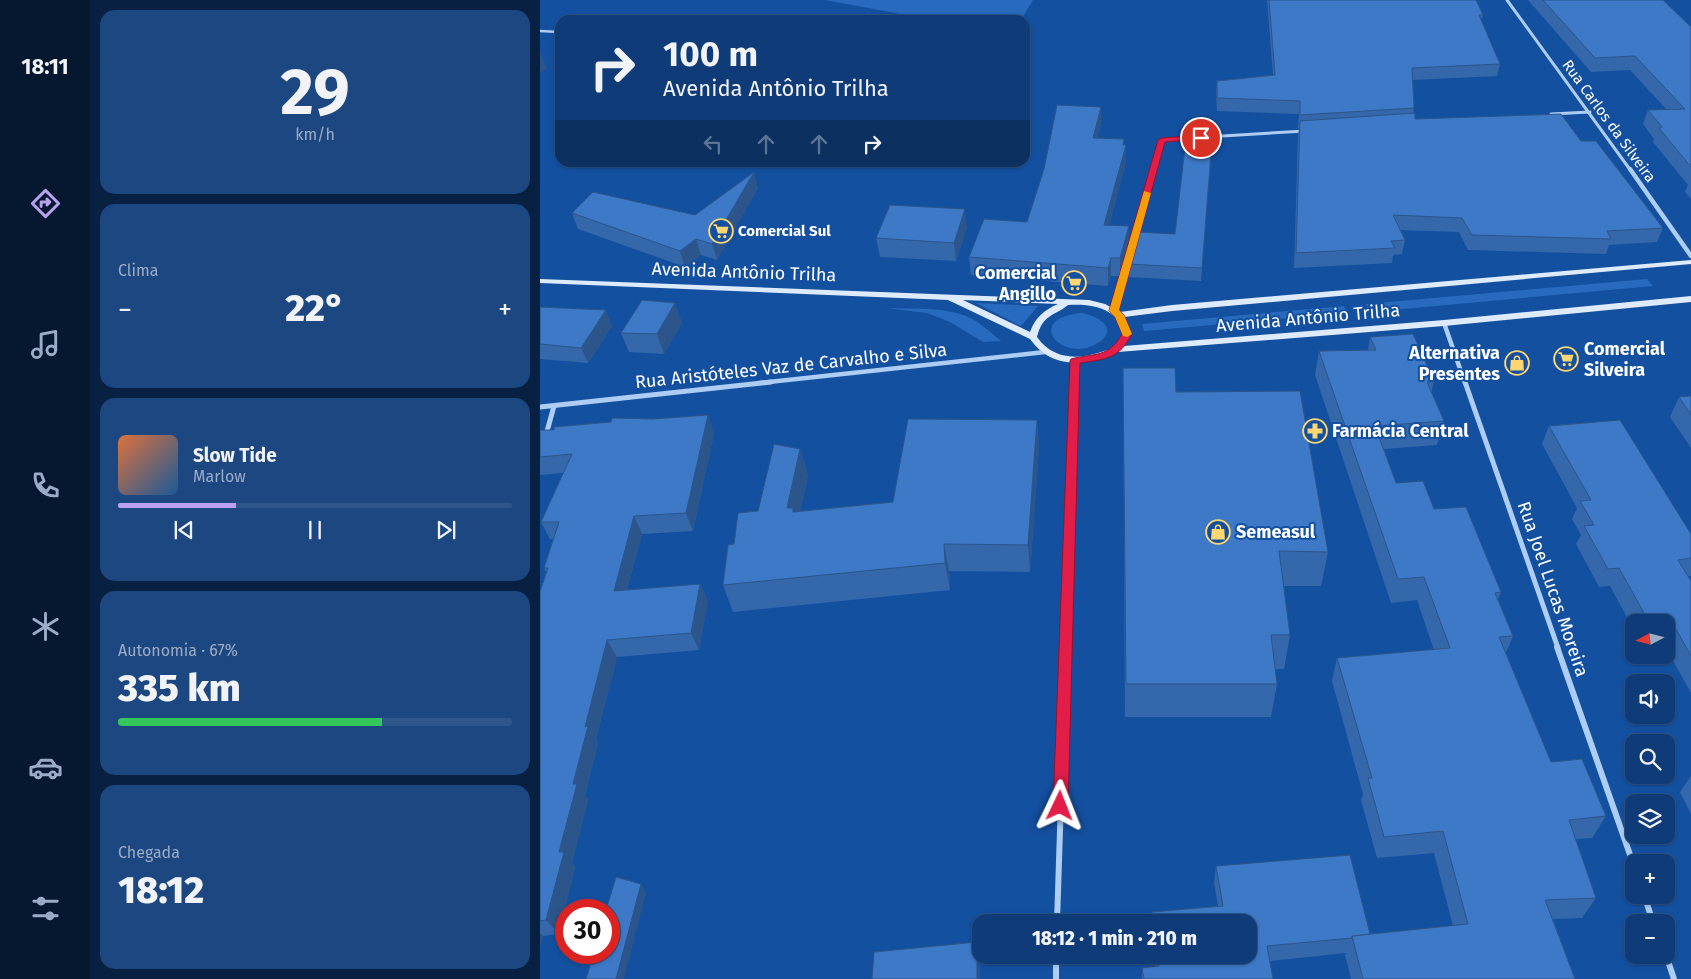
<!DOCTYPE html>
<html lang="pt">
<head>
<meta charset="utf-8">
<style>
  :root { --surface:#0f3c78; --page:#1d4780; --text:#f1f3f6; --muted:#9badc6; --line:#2f568a; --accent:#bca0f2 }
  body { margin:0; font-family:"Fira Sans",sans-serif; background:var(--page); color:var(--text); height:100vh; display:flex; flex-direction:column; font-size:19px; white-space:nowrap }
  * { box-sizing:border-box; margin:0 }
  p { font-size:16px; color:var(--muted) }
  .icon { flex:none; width:28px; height:28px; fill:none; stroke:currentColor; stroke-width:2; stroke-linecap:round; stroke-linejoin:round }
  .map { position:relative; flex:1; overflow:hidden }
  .drawer { display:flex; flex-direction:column; gap:10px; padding:10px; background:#082142; width:450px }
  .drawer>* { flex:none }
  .guide { position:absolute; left:15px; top:15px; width:475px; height:152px; border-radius:15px; box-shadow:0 1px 4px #0004,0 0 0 1px var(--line); background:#0f3c78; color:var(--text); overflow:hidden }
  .needle { width:32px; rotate:263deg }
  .controls { position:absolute; left:1085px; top:614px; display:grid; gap:10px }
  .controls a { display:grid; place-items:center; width:50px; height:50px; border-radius:10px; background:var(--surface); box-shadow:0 1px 4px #0004,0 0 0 1px var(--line); font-size:25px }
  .speed { position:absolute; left:15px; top:899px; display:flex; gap:10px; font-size:25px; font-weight:700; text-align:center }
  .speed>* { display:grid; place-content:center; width:65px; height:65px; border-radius:50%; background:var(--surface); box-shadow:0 1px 4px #0004,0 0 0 1px var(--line); line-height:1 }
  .speed .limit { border:8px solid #d22; background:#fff; color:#111 }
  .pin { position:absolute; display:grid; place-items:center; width:42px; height:42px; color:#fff; margin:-21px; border:2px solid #fff; border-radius:50%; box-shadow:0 1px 5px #0007 }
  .me { position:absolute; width:55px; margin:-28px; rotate:2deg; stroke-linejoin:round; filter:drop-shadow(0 0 4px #0008) }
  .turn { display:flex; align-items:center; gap:18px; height:105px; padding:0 25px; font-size:22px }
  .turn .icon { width:65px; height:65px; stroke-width:2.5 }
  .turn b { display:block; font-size:35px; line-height:42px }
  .lanes { display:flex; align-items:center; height:48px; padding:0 25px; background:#0003; justify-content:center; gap:25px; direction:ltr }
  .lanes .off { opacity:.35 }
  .big { font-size:38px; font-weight:800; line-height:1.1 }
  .drawer .widget { flex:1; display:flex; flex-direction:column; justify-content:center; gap:8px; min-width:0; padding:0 18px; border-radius:15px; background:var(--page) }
  .drawer .dial { align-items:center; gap:0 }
  .dial b { font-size:65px; line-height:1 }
  .song { display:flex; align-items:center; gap:15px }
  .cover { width:60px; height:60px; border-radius:8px; background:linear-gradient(135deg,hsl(20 70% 55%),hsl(210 70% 35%)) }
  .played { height:5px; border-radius:2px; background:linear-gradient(90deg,var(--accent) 30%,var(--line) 30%) }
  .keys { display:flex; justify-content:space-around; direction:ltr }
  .heat { display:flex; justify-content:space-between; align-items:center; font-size:28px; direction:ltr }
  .charge { height:8px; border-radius:4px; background:linear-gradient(90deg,#34c759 67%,var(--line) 0) }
  .trip { position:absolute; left:432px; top:914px; width:285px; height:50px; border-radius:15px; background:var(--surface); box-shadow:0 1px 4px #0004,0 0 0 1px var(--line); font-weight:800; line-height:50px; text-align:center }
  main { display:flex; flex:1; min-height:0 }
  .dock { display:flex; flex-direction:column; width:90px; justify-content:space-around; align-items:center; background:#061830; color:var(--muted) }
  .dock .icon { width:35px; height:35px }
  .dock .active { color:var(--accent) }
  .dock b { font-size:22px; color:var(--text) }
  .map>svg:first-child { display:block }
</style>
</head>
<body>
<main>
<nav class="dock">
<b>18:11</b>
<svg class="icon active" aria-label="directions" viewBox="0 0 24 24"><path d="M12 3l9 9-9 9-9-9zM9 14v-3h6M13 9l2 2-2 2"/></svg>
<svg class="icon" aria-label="music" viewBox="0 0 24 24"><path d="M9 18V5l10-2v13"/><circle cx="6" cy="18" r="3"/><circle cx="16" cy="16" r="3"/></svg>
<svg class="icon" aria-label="phone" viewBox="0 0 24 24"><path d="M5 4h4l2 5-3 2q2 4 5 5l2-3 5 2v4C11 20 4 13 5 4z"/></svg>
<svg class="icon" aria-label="climate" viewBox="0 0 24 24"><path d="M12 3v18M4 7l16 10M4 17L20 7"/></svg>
<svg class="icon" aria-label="car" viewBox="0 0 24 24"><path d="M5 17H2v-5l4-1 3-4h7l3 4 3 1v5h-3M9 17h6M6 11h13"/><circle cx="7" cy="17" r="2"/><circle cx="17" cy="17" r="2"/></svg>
<svg class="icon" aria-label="filters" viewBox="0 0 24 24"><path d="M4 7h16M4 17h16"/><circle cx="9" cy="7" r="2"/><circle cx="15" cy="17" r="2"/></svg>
</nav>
<section class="drawer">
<div class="widget dial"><b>29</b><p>km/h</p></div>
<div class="widget"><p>Clima</p>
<div class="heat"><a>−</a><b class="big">22°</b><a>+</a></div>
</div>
<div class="widget">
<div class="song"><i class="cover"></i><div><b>Slow Tide</b><p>Marlow</p></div></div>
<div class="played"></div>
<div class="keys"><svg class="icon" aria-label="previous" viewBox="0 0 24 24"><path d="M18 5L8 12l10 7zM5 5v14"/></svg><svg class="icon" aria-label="pause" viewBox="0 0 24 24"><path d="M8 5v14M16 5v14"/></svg><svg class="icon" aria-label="next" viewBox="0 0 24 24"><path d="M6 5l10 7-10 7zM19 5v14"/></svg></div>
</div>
<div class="widget"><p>Autonomia · 67%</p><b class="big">335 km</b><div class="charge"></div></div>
<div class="widget"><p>Chegada</p><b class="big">18:12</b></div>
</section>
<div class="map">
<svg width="1151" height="979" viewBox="0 0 1151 979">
  <rect width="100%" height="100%" fill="#1450a0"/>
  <g fill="#276abe">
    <polygon points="285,0 493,0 481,20 453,20 448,18 446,20 420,20 424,18 377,17"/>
    <polygon points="1107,279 1113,286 830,312 826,304"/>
    <polygon points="436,303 498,306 481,326"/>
    <polygon points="804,306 807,313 604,331 602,324"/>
    <path d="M347,308c25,1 55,-1 79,8 13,5 24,16 35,25l-18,1 -33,-20 -23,-9z"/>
    <path d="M541,313c15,2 40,15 17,30 -35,22 -76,-24 -17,-30z"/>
  </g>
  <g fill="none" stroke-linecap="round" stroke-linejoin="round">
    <polyline stroke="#adcdf4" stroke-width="2.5" points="0,31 20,32"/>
    <g stroke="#adcdf4" stroke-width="3">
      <polyline points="967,0 1091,171"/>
      <polyline points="1011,114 1050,112"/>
      <polyline points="666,137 765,131"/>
      <polyline points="613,171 622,140 650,138"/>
    </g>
    <g stroke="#adcdf4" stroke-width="4.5">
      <polyline points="1090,169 1151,256"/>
      <polyline points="574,311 614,169"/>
      <polyline points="904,323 925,383"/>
      <polyline points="220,383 505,352"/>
      <polyline points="534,383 535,361"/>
    </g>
    <g stroke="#adcdf4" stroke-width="5">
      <polyline points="925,382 1018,648"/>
      <polyline points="0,407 231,382"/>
      <polyline points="6,435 14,406"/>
      <polyline points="526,648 534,382"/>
    </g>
    <g stroke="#adcdf4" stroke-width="6">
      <polyline points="1017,647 1094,866"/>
      <polyline points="1104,895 1113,922"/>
      <polyline points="517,922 526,647"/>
      <polyline points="516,955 516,979"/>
      <polyline points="1126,955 1134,979"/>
    </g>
    <path fill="#ddebfd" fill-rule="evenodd" d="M1151,260v4l-519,47 -48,6 7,17 -7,12 320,-26 247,-24v6l-247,24 -326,26c-32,13 -65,19 -88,-13l-82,-39 -408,-17v-4l549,21 16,4 15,8 52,-7zM423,300l95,4c-14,6 -23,14 -28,28zM528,305c14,-1 34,0 46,11 4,3 6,13 9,18 -3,4 -6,10 -10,13 -3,3 -10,4 -15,6 -24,7 -46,5 -61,-16 6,-23 16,-20 31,-32z"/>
  </g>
  <g fill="#3468ab">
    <polygon points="727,0 936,0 943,15 941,20 960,64 957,76 873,80 874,108 873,114 875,119 1041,141 1123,228 1117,242 1069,245 1066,254 928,250 919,232 860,230 865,240 862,254 853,255 852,263 754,268 758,135 759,128 758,128 759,114 677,111 676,93 677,81 733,75"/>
    <polygon points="988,0 1123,0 1151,27 1151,199 1145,192 1148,185 1113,142 1114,139 1103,124 1108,110 1127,110 1090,70 1051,72"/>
    <polygon points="561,107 561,124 557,138 584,145 586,162 569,225 589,244 580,276 571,276 568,286 431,275 429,257 487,222"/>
    <polygon points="673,128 661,281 588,277 588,264 635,234"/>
    <polygon points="218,188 177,260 161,255 145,267 38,229 32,213 155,215"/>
    <polygon points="427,227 416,261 340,257 336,238"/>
    <polygon points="0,307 72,326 48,363 0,359"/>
    <polygon points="142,322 124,354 89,352 81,333"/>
    <polygon points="830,337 894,381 891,393 904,421 897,445 844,449 856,483 894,509 961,592 958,599 973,636 966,653 1011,762 1066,816 1052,838 1035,839 1056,898 1042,918 1013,919 1035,979 811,979 805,955 806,953 730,961 733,979 602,979 602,968 616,967 614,955 709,955 709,922 611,922 612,912 678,906 674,883 676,866 830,934 913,926 894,853 837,858 821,800 823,794 792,681 797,658 894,650 877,600 851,603 775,375 779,351 828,350"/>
    <polygon points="583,368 636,392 788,552 781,586 744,586 750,635 744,669 735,669 737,684 731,717 585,717"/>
    <polygon points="1151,396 1151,448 1130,417 1139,397"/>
    <polygon points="497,420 499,447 490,572 409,571 410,590 193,612 183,585 194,544 218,511 260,449 268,476 260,511 353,502"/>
    <polygon points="1009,426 1151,534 1151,576 1148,576 1151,581 1151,693 1126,648 1126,622 1094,622 1094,630 1070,586 1059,587 1036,544 1041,535 1032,519 1037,508 1002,444"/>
    <polygon points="0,430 174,433 153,531 102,534 87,590 160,584 168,601 159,650 77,657 56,739 58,743 45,795 48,800 32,863 35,867 19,934 3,936 0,946 0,592 6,572 4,568 13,539 10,539 1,522 23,473 0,475"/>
    <polygon points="1151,776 1151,814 1140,792"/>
  </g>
  <g fill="#2b558b">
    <polygon points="0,52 7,69 0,73"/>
    <polygon points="561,107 561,124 553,155 553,138"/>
    <polygon points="584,139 584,152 586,145 586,162 564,243 564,225 583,145"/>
    <polygon points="214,172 218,188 177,260 172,244"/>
    <polygon points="425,209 427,227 416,261 414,243"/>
    <polygon points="589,226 589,244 580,276 580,258"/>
    <polygon points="156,239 161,255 145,267 140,251"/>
    <polygon points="571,258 571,276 568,286 568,268"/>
    <polygon points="135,303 142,322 124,354 117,334"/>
    <polygon points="66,310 72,326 48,363 41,348"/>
    <polygon points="168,415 174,433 153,531 146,513"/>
    <polygon points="497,420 499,447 490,572 488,545"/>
    <polygon points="260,449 268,476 258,524 247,508"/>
    <polygon points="94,516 102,534 82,609 74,591"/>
    <polygon points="404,544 409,571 410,590 405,563"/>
    <polygon points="160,584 168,601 159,650 151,633"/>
    <polygon points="67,640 77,657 56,739 58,743 45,795 48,800 32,863 35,867 19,934 6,920 45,727"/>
    <polygon points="101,884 106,892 84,979 76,979"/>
    <polygon points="0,933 3,936 0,946"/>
    <polygon points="437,942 440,958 440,979 437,979"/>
  </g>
  <g fill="#3d79c7" stroke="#2b558b">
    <polygon points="729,0 936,0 943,15 939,15 960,64 872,68 874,108 760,115 760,101 677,98 677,81 735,75"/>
    <polygon points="1003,0 1123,0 1151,27 1151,167 1119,128 1122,127 1108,110 1145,109 1095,56 1055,58"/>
    <polygon points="517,105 561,107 553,138 584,139 583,145 586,145 564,225 589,226 580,258 571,258 568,268 429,257 444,219 487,222 504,169"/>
    <polygon points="875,113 875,119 1021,114 1041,141 1056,141 1123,228 1067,231 1071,239 932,235 922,218 853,215 865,240 851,241 855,248 756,253 760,121"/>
    <polygon points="673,128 662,268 588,264 597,232 635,234 647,130"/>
    <polygon points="214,172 172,244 156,239 140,251 32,213 53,192 155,215"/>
    <polygon points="350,205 425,209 414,243 336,238"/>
    <polygon points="102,300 135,303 117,334 81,333"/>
    <polygon points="0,307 66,310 41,348 0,344"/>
    <polygon points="873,334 894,381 887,382 904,421 835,426 856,483 883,481 894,509 926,507 961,592 955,593 973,636 959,637 1011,762 1042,759 1066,816 1029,820 1056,898 1005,900 1035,979 823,979 812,936 928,924 903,831 844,837 828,778 832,778 797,658 910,648 884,577 858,579 779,351 836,350 830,337"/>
    <polygon points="583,368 635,368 636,392 760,391 788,552 739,551 750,635 731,635 737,684 586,684"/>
    <polygon points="1151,396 1151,415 1139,397"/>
    <polygon points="168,415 146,513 94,516 74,591 160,584 151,633 67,640 45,727 48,726 33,784 37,784 19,852 24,852 6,920 0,921 0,592 8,568 4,568 19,522 1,522 32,454 0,457 0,430 14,430 14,427 71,422 72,418 113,419"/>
    <polygon points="368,419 497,420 488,545 404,544 405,563 183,585 188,545 194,544 198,513 218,511 234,444 260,449 247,508 253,508 253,512 353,502"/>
    <polygon points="1080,420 1151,534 1151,558 1138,560 1151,581 1151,656 1136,629 1126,630 1126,622 1109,622 1079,568 1068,569 1044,526 1054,525 1040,501 1051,500 1009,426"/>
    <polygon points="810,855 830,934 812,936 812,938 727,946 733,979 604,979 602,968 619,966 617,955 709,955 709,922 613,922 612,912 683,906 676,866"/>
    <polygon points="76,877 101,884 76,979 46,979 54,952 69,952 69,910 66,910"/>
    <polygon points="437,942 437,979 332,979 334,952"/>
  </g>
  <path fill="#e11d48" stroke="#92132f" d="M661,135l3,1v3l-39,3 -46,168 5,5 8,19c-13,25 -26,25 -52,29l-12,443 -3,5 -5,2 -5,-2 -2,-5 17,-445 1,-2c23,-6 38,-1 51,-25l-7,-17 -6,-6 49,-171 4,-2z"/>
  <polygon fill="#f59e0b" points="604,191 611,193 579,310 584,315 592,334 587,337 583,336 575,317 569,311"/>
  <defs>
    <g id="supermarket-ring" transform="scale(1.25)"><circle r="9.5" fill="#1450a0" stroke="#ffd670" stroke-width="1.5"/><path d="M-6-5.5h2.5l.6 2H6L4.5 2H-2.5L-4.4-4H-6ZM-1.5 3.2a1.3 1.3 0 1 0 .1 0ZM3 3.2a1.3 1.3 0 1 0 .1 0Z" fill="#ffd670"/></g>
    <g id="shop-ring" transform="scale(1.25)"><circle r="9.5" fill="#1450a0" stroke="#ffd670" stroke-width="1.5"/><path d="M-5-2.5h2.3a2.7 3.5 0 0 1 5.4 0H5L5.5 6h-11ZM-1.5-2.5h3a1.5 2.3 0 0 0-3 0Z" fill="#ffd670"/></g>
    <g id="pharmacy-ring" transform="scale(1.25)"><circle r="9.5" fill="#1450a0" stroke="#ffd670" stroke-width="1.5"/><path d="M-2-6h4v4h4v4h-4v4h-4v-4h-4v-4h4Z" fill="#ffd670"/></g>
  </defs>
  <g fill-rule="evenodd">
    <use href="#supermarket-ring" x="181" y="231"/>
    <use href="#supermarket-ring" x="534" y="283"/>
    <use href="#supermarket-ring" x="1026" y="359"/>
    <use href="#shop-ring" x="977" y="363"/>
    <use href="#pharmacy-ring" x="775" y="431"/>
    <use href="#shop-ring" x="678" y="532"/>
  </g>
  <g text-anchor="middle" stroke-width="4" stroke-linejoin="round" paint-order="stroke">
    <g font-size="15" fill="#fff" stroke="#1450a0">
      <text transform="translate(1069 121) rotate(54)" y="5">Rua Carlos da Silveira</text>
    </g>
    <g font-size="15" font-weight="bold" fill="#fff" stroke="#1450a0" text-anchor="start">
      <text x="198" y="236">Comercial Sul</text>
    </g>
    <g font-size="18" fill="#fff" stroke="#1450a0">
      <text transform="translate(204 272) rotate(2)" y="6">Avenida Antônio Trilha</text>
      <text transform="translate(768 318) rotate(-5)" y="6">Avenida Antônio Trilha</text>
      <text transform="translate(251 366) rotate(-6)" y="6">Rua Aristóteles Vaz de Carvalho e Silva</text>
      <text transform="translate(1013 589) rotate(71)" y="6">Rua Joel Lucas Moreira</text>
    </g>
    <g font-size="18" font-weight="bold" fill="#fff" stroke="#1450a0" text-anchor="start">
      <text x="516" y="279" text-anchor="end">Comercial<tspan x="516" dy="21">Angillo</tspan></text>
      <text x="1044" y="355">Comercial<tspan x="1044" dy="21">Silveira</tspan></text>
      <text x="960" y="359" text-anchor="end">Alternativa<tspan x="960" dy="21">Presentes</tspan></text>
      <text x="792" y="437">Farmácia Central</text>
      <text x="696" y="538">Semeasul</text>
    </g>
  </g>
</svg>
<div class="controls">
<a><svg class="needle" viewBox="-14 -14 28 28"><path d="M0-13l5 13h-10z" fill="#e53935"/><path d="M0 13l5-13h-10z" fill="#9badc6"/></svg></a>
<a><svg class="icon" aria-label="sound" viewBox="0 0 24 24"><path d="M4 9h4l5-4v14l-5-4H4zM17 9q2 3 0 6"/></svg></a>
<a><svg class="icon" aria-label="search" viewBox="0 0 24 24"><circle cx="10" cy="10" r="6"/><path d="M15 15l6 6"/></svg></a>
<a><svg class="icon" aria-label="layers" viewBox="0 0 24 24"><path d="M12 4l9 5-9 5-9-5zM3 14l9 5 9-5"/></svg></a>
<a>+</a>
<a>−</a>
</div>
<div class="speed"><div class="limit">30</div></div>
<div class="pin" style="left:661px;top:138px;background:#d93025"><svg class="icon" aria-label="arrive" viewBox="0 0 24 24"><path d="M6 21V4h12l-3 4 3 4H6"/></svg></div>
<svg class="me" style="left:520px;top:806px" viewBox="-20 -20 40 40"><path d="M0-17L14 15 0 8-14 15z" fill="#e11d48" stroke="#fff" stroke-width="4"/></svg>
<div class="trip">18:12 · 1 min · 210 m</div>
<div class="guide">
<div class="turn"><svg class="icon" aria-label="right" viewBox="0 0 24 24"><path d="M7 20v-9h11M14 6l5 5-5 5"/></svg><div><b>100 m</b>Avenida Antônio Trilha</div></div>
<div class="lanes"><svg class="icon off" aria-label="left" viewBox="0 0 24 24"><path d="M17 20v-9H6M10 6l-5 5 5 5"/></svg><svg class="icon off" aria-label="ahead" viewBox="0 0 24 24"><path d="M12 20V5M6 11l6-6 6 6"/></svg><svg class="icon off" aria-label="ahead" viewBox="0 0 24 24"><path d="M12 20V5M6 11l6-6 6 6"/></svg><svg class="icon" aria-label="right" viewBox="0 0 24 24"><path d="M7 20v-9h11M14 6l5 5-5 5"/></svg></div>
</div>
</div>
</main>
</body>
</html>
